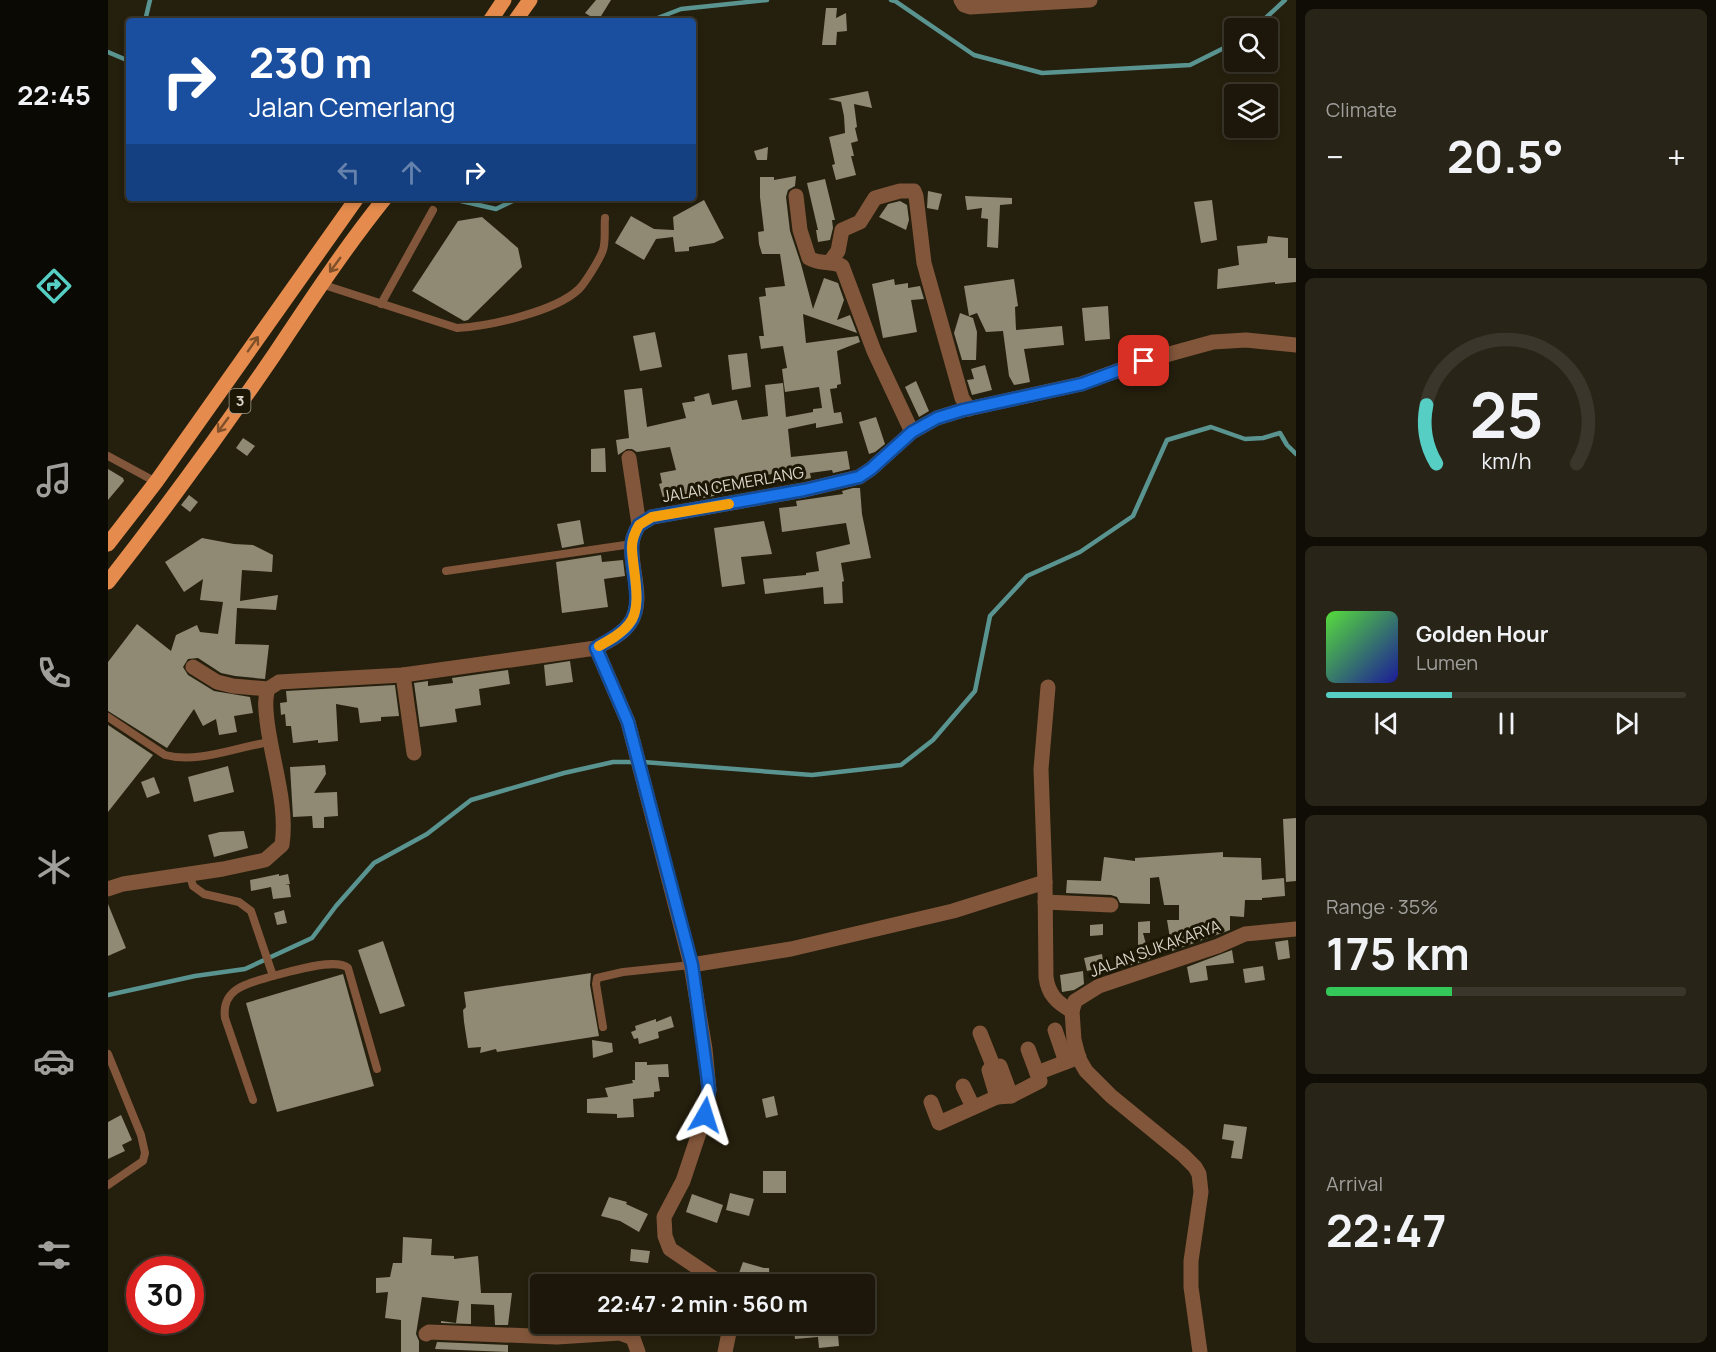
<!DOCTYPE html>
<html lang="en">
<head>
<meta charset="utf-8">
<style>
  :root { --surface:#1c170a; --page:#292418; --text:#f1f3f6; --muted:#a09f9c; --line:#3a362b; --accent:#56cec3 }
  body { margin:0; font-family:Manrope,sans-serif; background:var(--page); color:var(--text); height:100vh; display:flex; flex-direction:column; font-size:22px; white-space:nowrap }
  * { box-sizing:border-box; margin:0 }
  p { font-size:20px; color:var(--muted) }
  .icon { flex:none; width:33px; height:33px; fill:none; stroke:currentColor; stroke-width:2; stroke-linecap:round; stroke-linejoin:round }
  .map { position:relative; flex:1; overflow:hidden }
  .panel { display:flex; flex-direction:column; gap:9px; padding:9px; background:#0f0d06; width:420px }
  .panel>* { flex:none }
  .banner { position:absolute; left:18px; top:18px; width:570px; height:183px; border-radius:6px; box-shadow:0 3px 9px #0003,0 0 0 2px var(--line); background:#1a4fa0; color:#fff; overflow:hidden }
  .buttons { position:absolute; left:1116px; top:18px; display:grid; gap:12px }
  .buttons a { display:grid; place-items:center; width:54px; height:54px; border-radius:6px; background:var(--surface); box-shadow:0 3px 9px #0003,0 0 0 2px var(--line); font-size:30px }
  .speed { position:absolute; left:18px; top:1256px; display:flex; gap:12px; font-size:30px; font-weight:700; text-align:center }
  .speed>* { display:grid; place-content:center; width:78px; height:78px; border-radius:50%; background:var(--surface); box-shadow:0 3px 9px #0003,0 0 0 2px var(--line); line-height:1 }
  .speed .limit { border:9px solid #d22; background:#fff; color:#111 }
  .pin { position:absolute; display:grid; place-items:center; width:51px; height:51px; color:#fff; margin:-26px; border-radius:12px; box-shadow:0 3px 9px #0006 }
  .me { position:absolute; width:66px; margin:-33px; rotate:6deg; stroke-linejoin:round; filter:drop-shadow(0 0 4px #0008) }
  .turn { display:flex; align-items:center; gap:21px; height:126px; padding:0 24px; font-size:27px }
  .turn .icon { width:78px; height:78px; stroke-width:2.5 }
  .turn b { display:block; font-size:42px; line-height:51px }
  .lanes { display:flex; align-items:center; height:57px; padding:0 24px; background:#0003; justify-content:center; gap:30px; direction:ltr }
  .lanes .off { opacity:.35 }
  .big { font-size:45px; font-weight:700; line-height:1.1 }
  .panel .tile { flex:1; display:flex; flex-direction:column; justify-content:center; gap:9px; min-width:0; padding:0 21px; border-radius:9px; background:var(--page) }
  .panel .dial { align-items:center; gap:0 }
  .dial svg { height:156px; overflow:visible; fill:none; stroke:var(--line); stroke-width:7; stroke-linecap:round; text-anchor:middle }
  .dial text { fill:var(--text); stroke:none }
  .song { display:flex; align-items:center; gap:18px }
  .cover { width:72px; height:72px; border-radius:9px; background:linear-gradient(135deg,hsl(110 70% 55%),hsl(240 70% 35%)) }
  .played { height:6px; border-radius:3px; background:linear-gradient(90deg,var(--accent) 35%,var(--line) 35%) }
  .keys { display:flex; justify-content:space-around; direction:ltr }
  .heat { display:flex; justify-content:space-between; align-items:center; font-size:33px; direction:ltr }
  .charge { height:9px; border-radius:4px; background:linear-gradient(90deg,#34c759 35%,var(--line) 0) }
  .trip { position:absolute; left:422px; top:1274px; width:345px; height:60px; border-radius:6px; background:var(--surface); box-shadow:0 3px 9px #0003,0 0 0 2px var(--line); font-weight:700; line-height:60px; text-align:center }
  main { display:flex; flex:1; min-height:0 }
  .tabs { display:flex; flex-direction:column; width:108px; justify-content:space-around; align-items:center; background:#0b0904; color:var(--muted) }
  .tabs .icon { width:42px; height:42px }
  .tabs .current { color:var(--accent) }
  .tabs b { font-size:27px; color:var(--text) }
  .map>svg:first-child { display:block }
</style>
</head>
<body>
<main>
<nav class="tabs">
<b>22:45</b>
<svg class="icon current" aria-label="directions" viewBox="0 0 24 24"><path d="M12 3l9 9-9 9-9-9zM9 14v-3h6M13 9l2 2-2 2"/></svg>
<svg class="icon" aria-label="music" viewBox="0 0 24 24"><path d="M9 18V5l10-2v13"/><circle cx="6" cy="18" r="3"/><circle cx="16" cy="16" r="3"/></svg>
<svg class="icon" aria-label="phone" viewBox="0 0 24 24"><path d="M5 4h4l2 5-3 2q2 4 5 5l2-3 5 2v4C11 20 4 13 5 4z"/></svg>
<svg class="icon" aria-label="climate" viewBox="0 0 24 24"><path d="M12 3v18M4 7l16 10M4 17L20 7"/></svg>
<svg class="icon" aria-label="car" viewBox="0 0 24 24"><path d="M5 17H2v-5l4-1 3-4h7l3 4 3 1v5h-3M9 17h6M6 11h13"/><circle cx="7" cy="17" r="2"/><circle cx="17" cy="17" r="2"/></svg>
<svg class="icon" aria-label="filters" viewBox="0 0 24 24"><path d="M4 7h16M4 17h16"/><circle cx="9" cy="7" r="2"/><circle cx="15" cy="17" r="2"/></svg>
</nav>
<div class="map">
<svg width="1188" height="1352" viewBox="0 0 1188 1352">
  <rect width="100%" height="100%" fill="#251f0d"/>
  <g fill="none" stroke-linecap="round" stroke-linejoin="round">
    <g stroke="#5a9491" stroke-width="4.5">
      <polyline points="783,0 787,1 866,55 934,73 1082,65 1126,43"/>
      <polyline points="37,21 42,0"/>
      <polyline points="542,21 573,9 659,0"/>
      <polyline points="1147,28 1177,0"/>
      <polyline points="0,52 21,61"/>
      <polyline points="340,198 388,209 411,198"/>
      <polyline points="535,762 704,775 793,765 825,740 867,691 882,616 919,576 972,552 1025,516 1059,440 1103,427 1137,439 1155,438 1172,433 1179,445 1188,454"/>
      <polyline points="0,995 87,976 137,969 204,938 228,906 266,863 319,834 363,800 456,773 505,762 526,762"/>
    </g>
  </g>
  <g fill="#908973">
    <polygon points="488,0 503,0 490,21 477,13"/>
    <polygon points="718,8 729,8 728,18 738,13 739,31 729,32 728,45 714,45"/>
    <polygon points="760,91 764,108 746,104 749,127 747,128 750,141 743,143 746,156 743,156 748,175 728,180 724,165 727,164 721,137 737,133 736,116 733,102 720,99"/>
    <polygon points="660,147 659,160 649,160 646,151"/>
    <polygon points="688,176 687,186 680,190 678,197 682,231 693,264 705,309 716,278 730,283 736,300 729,320 742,315 749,333 695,314 698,343 750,336 752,342 729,351 733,384 729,385 729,388 722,389 726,413 733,412 735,423 708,428 708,423 680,429 683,457 739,451 742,469 725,473 724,470 702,473 703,478 684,482 683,479 668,481 668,473 646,478 648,488 595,498 594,491 570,496 570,497 556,501 551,484 554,483 552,473 568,470 562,447 529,452 524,449 519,449 510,455 508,440 521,438 516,390 534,388 539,427 578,418 574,403 587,401 586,397 601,393 604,405 629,400 634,420 660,416 657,385 675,383 678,417 705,412 705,409 714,408 711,387 677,392 674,369 679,368 675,346 653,349 651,336 656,336 651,297 658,296 657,288 677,286 672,254 654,254 651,244 650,232 656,231 652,197 652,177 666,177 666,180"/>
    <polygon points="717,179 727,220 724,220 725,228 722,240 710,242 708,230 710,230 699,183"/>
    <polygon points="820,191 834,194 830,210 819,208"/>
    <polygon points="857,196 904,198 904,204 892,205 890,248 879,247 880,219 873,218 874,208 859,210"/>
    <polygon points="596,200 616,238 606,243 581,247 581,251 567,252 565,237 548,239 536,260 507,243 523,216 546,229 566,230 565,217"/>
    <polygon points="1104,200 1109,240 1093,243 1086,202"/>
    <polygon points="792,201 799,205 801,220 798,230 771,217 780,204"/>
    <polygon points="374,217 410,248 414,267 360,320 356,321 304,291 350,221"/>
    <polygon points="1160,236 1180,238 1180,258 1188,258 1188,282 1167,284 1167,282 1109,289 1110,269 1131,265 1129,246 1159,243"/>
    <polygon points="786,279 787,285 800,283 800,288 812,286 816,299 803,300 809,332 775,338 764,284"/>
    <polygon points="906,279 910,306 907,307 908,330 954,326 956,345 916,349 922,382 906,385 901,376 895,331 878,332 869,313 861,316 856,286"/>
    <polygon points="1000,306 1002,339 977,341 974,308"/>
    <polygon points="852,313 865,318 869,332 868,360 854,360 846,333"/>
    <polygon points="547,332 554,367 532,371 525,336"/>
    <polygon points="639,353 643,387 624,390 620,355"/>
    <polygon points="877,365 884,390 864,395 859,380 866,379 863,369"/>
    <polygon points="808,381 821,411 811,417 797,387"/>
    <polygon points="768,417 777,444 767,452 761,454 751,422"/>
    <polygon points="135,438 147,446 139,456 128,448"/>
    <polygon points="497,448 498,472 483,472 483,449"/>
    <polygon points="0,469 15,478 16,481 0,500"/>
    <polygon points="745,488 752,488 754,514 763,558 733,563 736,581 734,582 735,603 716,604 715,587 657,594 655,579 698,575 698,573 711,571 708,552 742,544 738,523 674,532 671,508 689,506 688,501 735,494 734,491"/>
    <polygon points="81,495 90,502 82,512 73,505"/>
    <polygon points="472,520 476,544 454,548 449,524"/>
    <polygon points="656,521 664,554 633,557 637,584 614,587 606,528"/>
    <polygon points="94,538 126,544 145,545 165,555 164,572 134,570 132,601 170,595 168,610 129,608 127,644 161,645 157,679 127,676 113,673 90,658 80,659 75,667 80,675 106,691 142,697 145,713 126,716 129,732 111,735 108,719 95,726 86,709 59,748 0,711 0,662 29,624 63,651 68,635 89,625 92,632 110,634 115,602 92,600 95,579 76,592 57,562"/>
    <polygon points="493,555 494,562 515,560 517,576 496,579 500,607 454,613 448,562"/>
    <polygon points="462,661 465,682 438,686 436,665"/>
    <polygon points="400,670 402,684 371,689 373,705 347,709 349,722 312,727 306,683 320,681 320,686 345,683 344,678"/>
    <polygon points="287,685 291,716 273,717 273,721 252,723 250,708 228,704 230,741 210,743 210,740 185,743 183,726 178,726 177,714 173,715 172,703 179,702 178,691"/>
    <polygon points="0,725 45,755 0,812"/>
    <polygon points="217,765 218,774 206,793 229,792 230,816 216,817 216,828 205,828 204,816 185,817 182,767"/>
    <polygon points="120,766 126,792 86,802 80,777"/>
    <polygon points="46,777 52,793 39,798 33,782"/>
    <polygon points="1188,818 1188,881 1178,882 1175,819"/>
    <polygon points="136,831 140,848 106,857 100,835 112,832"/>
    <polygon points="1115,852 1115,857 1153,858 1154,880 1176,878 1177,896 1154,898 1154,900 1137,900 1136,917 1122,916 1122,930 1064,951 1059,920 1071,920 1071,905 1056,905 1051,877 1042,878 1042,904 1012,903 1009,897 1003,895 958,893 959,880 993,881 996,857 1027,861 1027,858"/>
    <polygon points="171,874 171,876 180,874 182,884 177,885 181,885 183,897 165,899 163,887 143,891 142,880"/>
    <polygon points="0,904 18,948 0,956"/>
    <polygon points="176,910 179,923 169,925 166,913"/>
    <polygon points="1042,921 1042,933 1035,933 1042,959 1021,966 1018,957 1030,954 1030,922"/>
    <polygon points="995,924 995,935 982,936 982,925"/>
    <polygon points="1180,940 1182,958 1170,960 1167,942"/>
    <polygon points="275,941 297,1006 272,1014 250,950"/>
    <polygon points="1124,950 1126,963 1098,966 1100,980 1082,983 1079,967"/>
    <polygon points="994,954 996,967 979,971 976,958"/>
    <polygon points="1155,966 1157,980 1137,983 1135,969"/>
    <polygon points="975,971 976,984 966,990 954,992 952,975"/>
    <polygon points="483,973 482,985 491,1036 389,1052 388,1049 372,1053 373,1047 360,1048 356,1022 355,1010 358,1007 356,992"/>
    <polygon points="235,974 266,1086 169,1112 138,1003"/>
    <polygon points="563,1016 566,1027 550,1032 551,1038 531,1044 530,1038 526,1039 523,1032 528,1030 527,1026 548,1019 548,1022"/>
    <polygon points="484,1040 504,1043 505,1052 485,1058"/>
    <polygon points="527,1062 539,1062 539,1065 560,1064 561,1077 550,1077 552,1091 546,1092 546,1097 525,1099 526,1117 509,1118 509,1114 479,1113 479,1099 500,1097 497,1088 525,1083 524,1080 527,1080"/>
    <polygon points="666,1096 670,1115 658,1118 654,1099"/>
    <polygon points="13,1115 24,1140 14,1145 17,1151 0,1159 0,1122"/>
    <polygon points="1116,1124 1139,1127 1134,1159 1123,1158 1126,1141 1114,1139"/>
    <rect x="655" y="1171" width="23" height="22"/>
    <polygon points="622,1193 646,1199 641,1216 618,1210"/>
    <polygon points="584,1194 615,1205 609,1223 578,1212"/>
    <polygon points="501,1197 519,1202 518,1204 540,1214 531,1232 512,1221 493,1216"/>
    <polygon points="295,1237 324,1239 323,1255 346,1256 346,1259 370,1256 373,1293 404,1293 400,1325 387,1325 386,1305 363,1304 363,1324 333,1323 333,1321 348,1323 351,1301 314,1297 308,1334 311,1341 311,1352 293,1352 293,1320 277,1318 280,1292 268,1293 268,1278 282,1277 285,1263 294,1263"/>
    <polygon points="523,1249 542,1251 540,1263 522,1261"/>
    <polygon points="635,1262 656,1268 661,1268 662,1284 627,1284"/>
    <polygon points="685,1323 729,1323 731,1346 711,1348 710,1337 687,1339"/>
    <polygon points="329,1342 400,1345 400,1352 327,1349"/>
  </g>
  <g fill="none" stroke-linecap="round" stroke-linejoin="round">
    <g stroke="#82563a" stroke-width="8">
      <path d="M213,284l136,44c32,-2 98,-16 122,-39 6,-6 21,-30 24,-39 3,-9 1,-22 2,-32"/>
      <polyline points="273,304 325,210"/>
      <polyline points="0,456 48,482"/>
      <polyline points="338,571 524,544"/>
      <path d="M0,717l57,38c33,9 71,-8 105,-13"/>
      <path d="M81,873l4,13 11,8 35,8 12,9 22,65c16,-4 63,-19 75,-8l29,101"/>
      <polyline points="495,1027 488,984 489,978 515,972 583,965"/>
      <polyline points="0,1054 33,1135 37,1153 35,1161 0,1185"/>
      <path d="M145,1100l-28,-82c-4,-31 25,-35 48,-42"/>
    </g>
    <g stroke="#82563a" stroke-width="15">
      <polyline points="853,0 856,5 862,7 982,0"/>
      <path d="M688,196l4,34 9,28c11,7 22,2 33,8l32,85 38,81"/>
      <polyline points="722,262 730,251 734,230 752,222 767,198 792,191 806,191 808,196 816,263 854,398 861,409"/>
      <polyline points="521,458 531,525"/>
      <polyline points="488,648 520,722 583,965 597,1049 601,1090 597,1115 575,1181 556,1217 557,1236 562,1249 614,1284"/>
      <polyline points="85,667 109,682 125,686 160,689"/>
      <polyline points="295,675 306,753"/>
      <path d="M940,687l-7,82 4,113 1,95c2,17 11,26 26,34"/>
      <path d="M0,889l15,-5 100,-15 42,-9 17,-15c6,-40 -10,-83 -15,-124 -1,-11 -3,-21 1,-32l11,-7 124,-7 193,-27c12,-7 26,-13 34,-25 16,-23 -1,-56 2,-80 1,-7 4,-13 7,-18l13,-8 152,-27 55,-13 12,-8 41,-37 25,-14 26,-8 118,-26 63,-23 69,-19 33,-2 50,5"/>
      <polyline points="937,902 1003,905"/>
      <polyline points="583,965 683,949 845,911 937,882"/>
      <polyline points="947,1030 958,1062"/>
      <polyline points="872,1033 886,1068"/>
      <polyline points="920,1049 929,1073"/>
      <polyline points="855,1086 865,1107"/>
      <polyline points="889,1097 881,1070 892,1066 903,1096"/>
      <polyline points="823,1102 831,1123 889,1097 903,1096 932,1081 929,1073 971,1057"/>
      <polyline points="318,1334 321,1332 449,1337 512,1333 525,1338 530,1352"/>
      <polyline points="617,1352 623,1323"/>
      <polyline points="1092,1352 1083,1287 1083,1261 1093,1192 1091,1174 1087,1167 1075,1155 1003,1096 978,1071 971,1059 966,1040 964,1011 967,1001 991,986 1110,946 1137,934 1188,929"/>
    </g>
    <g stroke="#e58b4d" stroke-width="15">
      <polyline points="382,21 396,0"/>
      <polyline points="407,21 422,0"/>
      <polyline points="0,544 48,482 249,198"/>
      <path d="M0,582c57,-73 112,-148 164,-224 36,-54 72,-109 113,-160"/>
    </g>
  </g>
  <defs><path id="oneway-shaft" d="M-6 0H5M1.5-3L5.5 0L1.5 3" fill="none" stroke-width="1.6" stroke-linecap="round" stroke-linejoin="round" transform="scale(1.5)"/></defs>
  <g stroke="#805029">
    <use href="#oneway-shaft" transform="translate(227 265) rotate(126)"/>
    <use href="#oneway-shaft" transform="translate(145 344) rotate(-55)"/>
    <use href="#oneway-shaft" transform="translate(115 425) rotate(126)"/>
  </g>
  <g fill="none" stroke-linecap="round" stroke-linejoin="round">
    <g stroke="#114b97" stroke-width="15">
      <path id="route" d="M597,1115l4,-25 -2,-16 -15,-109 -64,-243 -32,-74c11,-7 27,-14 34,-25 15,-21 -1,-57 2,-80 1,-7 4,-13 7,-18l13,-8 152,-27 55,-13 12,-8 41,-37 25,-14 26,-8 119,-26 62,-23"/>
    </g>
    <use href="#route" stroke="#1a73e8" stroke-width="10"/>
    <path stroke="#f59e0b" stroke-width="10" d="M491,646c11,-6 22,-12 30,-22 15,-17 3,-56 3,-77 0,-8 3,-15 7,-22l13,-8 77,-13"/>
  </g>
  <g text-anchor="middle" stroke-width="6" stroke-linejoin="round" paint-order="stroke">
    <rect fill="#1c1605" stroke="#a09c8e" stroke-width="1.5" x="121.5" y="389" width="21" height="24" rx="4.5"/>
    <g font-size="15" font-weight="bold" fill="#d9d5c9">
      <text x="132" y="406">3</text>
    </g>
    <g font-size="16" fill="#d9d5c9" stroke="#1c1605">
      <text transform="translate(625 484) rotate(-10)" y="6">JALAN CEMERLANG</text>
      <text transform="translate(1047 948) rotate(-20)" y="6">JALAN SUKAKARYA</text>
    </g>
  </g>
</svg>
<div class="buttons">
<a><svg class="icon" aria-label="search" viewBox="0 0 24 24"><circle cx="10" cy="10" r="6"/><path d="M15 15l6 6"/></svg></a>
<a><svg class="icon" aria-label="layers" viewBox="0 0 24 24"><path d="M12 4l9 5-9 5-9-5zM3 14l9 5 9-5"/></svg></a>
</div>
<div class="speed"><div class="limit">30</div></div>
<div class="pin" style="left:1036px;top:361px;background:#d93025"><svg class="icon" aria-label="arrive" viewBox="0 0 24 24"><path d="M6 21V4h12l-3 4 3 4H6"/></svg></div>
<svg class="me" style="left:597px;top:1115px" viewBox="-20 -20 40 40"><path d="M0-17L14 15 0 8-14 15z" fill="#1a73e8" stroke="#fff" stroke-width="4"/></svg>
<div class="trip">22:47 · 2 min · 560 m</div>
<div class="banner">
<div class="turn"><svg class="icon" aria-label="right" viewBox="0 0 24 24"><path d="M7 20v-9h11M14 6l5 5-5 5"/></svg><div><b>230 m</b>Jalan Cemerlang</div></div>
<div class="lanes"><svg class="icon off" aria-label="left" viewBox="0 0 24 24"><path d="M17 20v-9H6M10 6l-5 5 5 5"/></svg><svg class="icon off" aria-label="ahead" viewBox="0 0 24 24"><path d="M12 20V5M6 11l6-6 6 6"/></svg><svg class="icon" aria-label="right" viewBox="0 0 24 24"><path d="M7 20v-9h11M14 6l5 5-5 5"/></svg></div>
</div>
</div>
<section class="panel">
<div class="tile"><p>Climate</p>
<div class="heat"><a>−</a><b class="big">20.5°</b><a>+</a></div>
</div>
<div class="tile dial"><svg viewBox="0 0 100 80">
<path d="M14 69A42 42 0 1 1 86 69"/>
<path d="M14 69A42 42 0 0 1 9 39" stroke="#56cec3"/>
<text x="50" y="56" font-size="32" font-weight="700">25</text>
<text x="50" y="72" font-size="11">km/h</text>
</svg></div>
<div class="tile">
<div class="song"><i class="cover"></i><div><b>Golden Hour</b><p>Lumen</p></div></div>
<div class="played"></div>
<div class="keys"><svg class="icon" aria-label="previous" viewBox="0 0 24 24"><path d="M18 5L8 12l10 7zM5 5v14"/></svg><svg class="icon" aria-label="pause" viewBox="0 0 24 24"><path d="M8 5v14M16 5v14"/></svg><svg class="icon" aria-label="next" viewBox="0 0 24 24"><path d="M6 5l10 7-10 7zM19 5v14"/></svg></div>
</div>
<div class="tile"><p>Range · 35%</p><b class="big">175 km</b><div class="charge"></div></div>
<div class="tile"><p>Arrival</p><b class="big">22:47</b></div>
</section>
</main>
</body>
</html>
